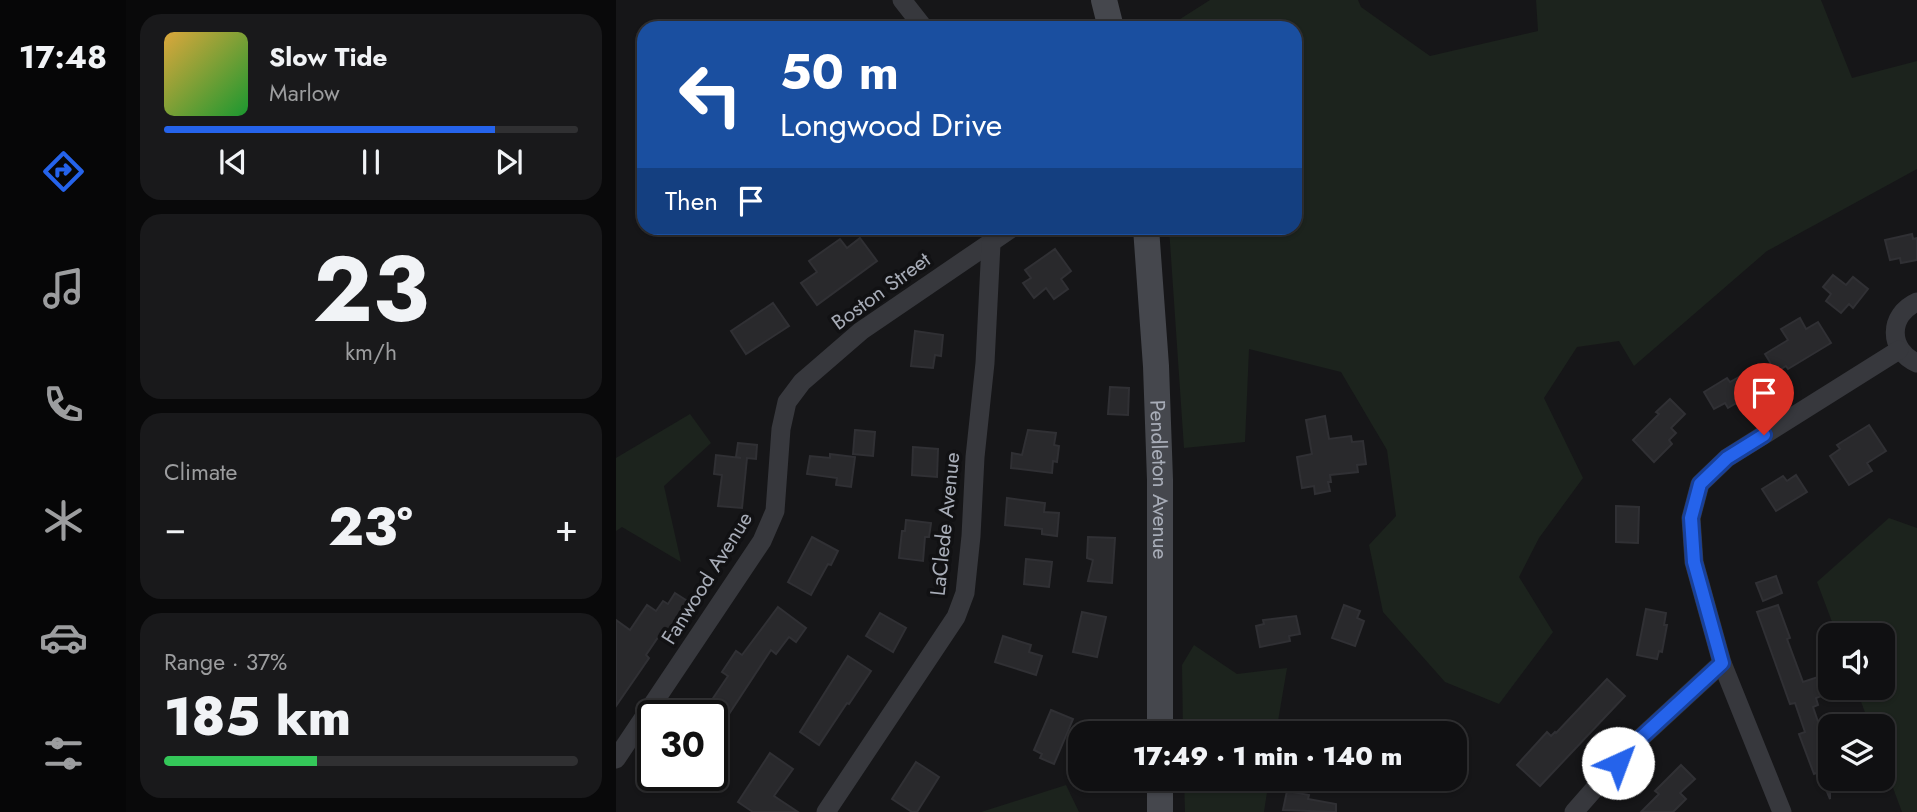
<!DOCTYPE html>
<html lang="en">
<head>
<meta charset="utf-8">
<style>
  :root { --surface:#101012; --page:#19191b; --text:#f1f3f6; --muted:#9c9d9f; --line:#303032; --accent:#2563eb }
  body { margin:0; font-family:Jost,sans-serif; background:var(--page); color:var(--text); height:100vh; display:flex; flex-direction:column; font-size:26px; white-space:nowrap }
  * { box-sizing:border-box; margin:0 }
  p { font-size:23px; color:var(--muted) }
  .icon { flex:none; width:38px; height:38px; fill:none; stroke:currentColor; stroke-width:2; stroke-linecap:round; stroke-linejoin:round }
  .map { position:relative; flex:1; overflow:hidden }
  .drawer { display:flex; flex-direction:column; gap:14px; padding:14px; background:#09090a; width:490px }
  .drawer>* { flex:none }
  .hud { position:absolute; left:21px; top:21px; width:665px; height:214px; border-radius:21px; box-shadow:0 2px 5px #0004,0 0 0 2px var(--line); background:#1a4fa0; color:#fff; overflow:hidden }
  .buttons { position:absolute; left:1202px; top:623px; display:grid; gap:14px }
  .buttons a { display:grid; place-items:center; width:77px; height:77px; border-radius:14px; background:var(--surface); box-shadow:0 2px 5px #0004,0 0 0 2px var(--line); font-size:35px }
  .speed { position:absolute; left:21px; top:700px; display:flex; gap:14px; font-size:35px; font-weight:700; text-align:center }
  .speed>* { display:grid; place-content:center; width:91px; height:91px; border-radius:50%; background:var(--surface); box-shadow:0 2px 5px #0004,0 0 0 2px var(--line); line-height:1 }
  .speed .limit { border:4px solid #111; border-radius:10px; background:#fff; color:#111 }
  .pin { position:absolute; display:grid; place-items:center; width:60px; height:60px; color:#fff; margin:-72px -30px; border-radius:50% 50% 50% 0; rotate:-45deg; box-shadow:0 0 7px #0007 }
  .pin .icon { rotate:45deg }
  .me { position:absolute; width:77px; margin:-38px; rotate:43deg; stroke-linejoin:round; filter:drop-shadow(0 0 5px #0008) }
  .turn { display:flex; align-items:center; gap:24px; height:147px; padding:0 28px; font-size:32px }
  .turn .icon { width:91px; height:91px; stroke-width:2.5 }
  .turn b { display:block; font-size:49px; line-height:60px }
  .then { display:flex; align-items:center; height:66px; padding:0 28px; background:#0003; gap:14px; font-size:26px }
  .big { font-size:52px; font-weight:800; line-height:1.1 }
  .drawer .widget { flex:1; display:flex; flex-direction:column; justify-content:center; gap:10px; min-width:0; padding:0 24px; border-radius:21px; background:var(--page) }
  .drawer .dial { align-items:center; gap:0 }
  .dial b { font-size:91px; line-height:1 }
  .song { display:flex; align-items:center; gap:21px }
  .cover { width:84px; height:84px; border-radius:10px; background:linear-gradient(135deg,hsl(40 70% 55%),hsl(130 70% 35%)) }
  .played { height:7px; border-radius:4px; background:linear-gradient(90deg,var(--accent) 80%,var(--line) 80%) }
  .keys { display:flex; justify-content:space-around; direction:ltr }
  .heat { display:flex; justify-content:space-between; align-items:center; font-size:38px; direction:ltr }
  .charge { height:10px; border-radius:5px; background:linear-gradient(90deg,#34c759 37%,var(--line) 0) }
  .trip { position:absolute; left:452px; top:721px; width:399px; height:70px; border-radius:21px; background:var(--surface); box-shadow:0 2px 5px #0004,0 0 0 2px var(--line); font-weight:800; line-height:70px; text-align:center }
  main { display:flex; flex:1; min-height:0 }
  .menu { display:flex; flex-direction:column; width:126px; justify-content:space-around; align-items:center; background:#060607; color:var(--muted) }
  .menu .icon { width:49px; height:49px }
  .menu .active { color:var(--accent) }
  .menu b { font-size:32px; color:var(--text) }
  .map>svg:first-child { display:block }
</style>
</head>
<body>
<main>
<nav class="menu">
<b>17:48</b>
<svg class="icon active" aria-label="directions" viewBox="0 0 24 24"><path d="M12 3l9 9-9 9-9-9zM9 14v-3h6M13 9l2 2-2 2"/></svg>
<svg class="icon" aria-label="music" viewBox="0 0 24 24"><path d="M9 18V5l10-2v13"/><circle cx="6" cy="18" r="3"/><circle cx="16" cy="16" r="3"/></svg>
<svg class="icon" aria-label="phone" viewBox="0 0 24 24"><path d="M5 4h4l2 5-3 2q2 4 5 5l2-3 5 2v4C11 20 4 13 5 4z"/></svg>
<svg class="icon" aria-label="climate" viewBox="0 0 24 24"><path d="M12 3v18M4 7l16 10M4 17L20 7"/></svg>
<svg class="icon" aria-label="car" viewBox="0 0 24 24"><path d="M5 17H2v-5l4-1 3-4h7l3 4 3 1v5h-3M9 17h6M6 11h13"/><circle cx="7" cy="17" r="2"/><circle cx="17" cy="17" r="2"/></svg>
<svg class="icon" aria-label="filters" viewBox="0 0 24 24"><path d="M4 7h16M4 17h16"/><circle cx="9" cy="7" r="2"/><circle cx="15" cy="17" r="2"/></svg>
</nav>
<section class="drawer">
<div class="widget">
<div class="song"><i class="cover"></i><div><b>Slow Tide</b><p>Marlow</p></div></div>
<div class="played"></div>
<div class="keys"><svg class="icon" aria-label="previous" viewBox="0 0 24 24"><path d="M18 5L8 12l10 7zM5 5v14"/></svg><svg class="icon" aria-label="pause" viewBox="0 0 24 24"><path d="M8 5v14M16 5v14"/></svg><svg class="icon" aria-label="next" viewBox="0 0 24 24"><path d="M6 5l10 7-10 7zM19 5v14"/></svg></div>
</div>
<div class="widget dial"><b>23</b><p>km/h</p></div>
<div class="widget"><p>Climate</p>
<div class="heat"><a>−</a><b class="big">23°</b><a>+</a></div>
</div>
<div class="widget"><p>Range · 37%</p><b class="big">185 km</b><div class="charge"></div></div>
</section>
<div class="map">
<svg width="1301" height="812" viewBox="0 0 1301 812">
  <rect width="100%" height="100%" fill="#161618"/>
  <g fill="#1c231d">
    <polygon points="594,0 742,0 745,7 814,56 922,31 920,0 1205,0 1236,78 1301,61 1301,169 1151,251 1018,366 1003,341 961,347 928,398 967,478 923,538 903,577 937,632 883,704 829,682 767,612 753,545 780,516 771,450 725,372 633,349 629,442 568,448 553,228 679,228 679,28 550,28"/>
    <polygon points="74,414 95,443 48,486 65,562 6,527 0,531 0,458"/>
    <polygon points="1273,518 1301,528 1301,812 1286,812 1267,761 1267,726 1254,726 1240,688 1267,688 1267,635 1221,635 1201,582"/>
    <polygon points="578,645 621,674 671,668 660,733 567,733 566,665"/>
    <polygon points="568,779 653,779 648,812 569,812"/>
    <polygon points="450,785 463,812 365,812"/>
  </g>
  <g fill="#29292c" stroke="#303034" stroke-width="2">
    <polygon points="1296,234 1297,239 1301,238 1301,260 1285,263 1284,258 1274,260 1269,240"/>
    <polygon points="244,238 261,261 201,305 185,283 201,272 193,261 224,239 231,248"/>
    <polygon points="439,249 455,271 445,279 452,289 438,299 430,288 418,298 407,283 415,278 409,270"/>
    <polygon points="1217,275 1230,285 1237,277 1252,289 1237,308 1233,304 1225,313 1210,301 1215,294 1207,287"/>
    <polygon points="157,303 173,326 130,354 115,331"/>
    <polygon points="1184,318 1190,329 1202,322 1215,343 1172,369 1170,366 1160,372 1149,354 1172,340 1165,329"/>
    <polygon points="299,331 327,335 325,356 319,355 317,368 295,366"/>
    <polygon points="1123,377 1134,395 1112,408 1109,403 1098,409 1088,392 1111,378 1114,382"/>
    <polygon points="494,387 513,388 512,415 492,414"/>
    <polygon points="1054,399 1069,414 1055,428 1060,433 1053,440 1056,444 1038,462 1017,440 1043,414 1040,412"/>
    <polygon points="709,416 713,439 735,436 736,442 747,441 750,464 741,465 742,472 714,475 715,482 712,482 714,491 699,494 698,486 686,488 681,457 696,454 690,420"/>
    <polygon points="1253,425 1270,451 1251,463 1256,471 1233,485 1214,456 1224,449 1221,445"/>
    <polygon points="239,430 259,432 257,456 237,454"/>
    <polygon points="412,430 440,433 438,445 443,446 441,462 437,461 436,473 395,468 396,453 406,455"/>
    <polygon points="122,443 141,445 140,459 131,458 126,508 102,506 106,475 98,474 100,455 125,458 120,457"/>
    <polygon points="297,447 322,449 321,477 296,475"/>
    <polygon points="214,454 239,457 235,487 220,485 221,478 191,474 194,456 214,458"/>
    <polygon points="1180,475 1191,492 1160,511 1146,489 1167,476 1171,481"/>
    <polygon points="391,498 429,503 428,512 443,513 441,536 426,534 426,529 389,525"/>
    <polygon points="1000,506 1023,507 1022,543 1000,542"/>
    <polygon points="290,520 315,523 313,537 309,537 307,561 283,558 286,531 289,531"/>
    <polygon points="196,537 222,551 215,565 212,564 195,595 172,582"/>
    <polygon points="472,537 499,538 496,583 472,581 477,560 471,558"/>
    <polygon points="410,559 436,562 433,587 408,584"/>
    <polygon points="1160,576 1166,593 1147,601 1140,583"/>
    <polygon points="59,593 73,602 52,634 47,630 30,655 33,658 0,706 0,620 14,630 31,605 40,611 47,601 52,604"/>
    <polygon points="728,605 744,611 741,618 748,621 739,646 716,638"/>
    <polygon points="1162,605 1174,638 1171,639 1187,682 1202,677 1208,695 1200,698 1202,705 1197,707 1209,742 1214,740 1214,799 1203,772 1198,774 1183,734 1189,732 1179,703 1174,704 1141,612"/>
    <polygon points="162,607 190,628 180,642 173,637 160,654 155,650 96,740 96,716 85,716 112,676 106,672 120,651 126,655"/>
    <polygon points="1030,609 1050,613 1048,625 1051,625 1046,652 1043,651 1041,659 1021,655"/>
    <polygon points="466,612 490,617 481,657 457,652"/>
    <polygon points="264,613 290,628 277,652 250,636"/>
    <polygon points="680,616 684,634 673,636 674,641 644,647 640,626 648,624 647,620"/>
    <polygon points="387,636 415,645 413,652 426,656 420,675 379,662"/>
    <polygon points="232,656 255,671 233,704 231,703 203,745 184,732"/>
    <polygon points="991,679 1009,696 924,786 901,765 931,732 935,736 939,732 940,733"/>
    <polygon points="435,710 457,719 438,764 424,758 426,754 418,750"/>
    <polygon points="154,753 177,769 158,796 182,812 137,812 122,802"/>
    <polygon points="300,762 323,777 301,812 296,812 276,799"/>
    <polygon points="1065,765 1079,779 1064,793 1070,799 1057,812 1025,812 1043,794 1039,791"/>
    <polygon points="671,791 693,795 692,799 720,804 720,812 667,810"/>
  </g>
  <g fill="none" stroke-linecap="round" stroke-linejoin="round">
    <g stroke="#37383d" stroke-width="19">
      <polyline points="286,0 308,28"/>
      <path d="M1301,302c-29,13 -29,48 0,61"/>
      <polyline points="1106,663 1166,812"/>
      <polyline points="0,759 146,541 159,511 165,429 171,402 186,382 245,331 396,228"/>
      <polyline points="210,812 340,617 349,593 355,536 359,457 369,363 375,244"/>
      <polyline points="958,812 1016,746 1106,663 1078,562 1075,518 1084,484 1111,458 1283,350"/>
    </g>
    <g stroke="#45474d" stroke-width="26">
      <polyline points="488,0 495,28"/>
      <path id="s1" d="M530,228l10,138 4,114v253"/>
      <polyline points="544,779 544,812"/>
    </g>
  </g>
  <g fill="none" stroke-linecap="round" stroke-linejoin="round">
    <g stroke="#184099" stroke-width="18">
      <polyline id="route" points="1002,763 1016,746 1106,663 1078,562 1075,518 1084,484 1111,458 1148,435"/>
    </g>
    <use href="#route" stroke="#2563eb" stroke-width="12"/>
  </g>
  <g text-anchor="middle" stroke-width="7" stroke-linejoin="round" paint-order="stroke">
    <g font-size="21" fill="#a8adb8" stroke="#111113">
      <text transform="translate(265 291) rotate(-36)" y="7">Boston Street</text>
      <text dy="7" stroke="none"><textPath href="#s1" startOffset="252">Pendleton Avenue</textPath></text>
      <text transform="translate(329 524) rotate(-84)" y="7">LaClede Avenue</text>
      <text transform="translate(91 578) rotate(-58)" y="7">Fanwood Avenue</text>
    </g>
  </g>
</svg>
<div class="buttons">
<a><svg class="icon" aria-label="sound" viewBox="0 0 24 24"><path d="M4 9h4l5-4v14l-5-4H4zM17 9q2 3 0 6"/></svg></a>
<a><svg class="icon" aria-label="layers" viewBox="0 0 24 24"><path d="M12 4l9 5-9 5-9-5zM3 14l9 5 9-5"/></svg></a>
</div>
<div class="speed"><div class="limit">30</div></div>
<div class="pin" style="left:1148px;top:435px;background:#d93025"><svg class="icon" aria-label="arrive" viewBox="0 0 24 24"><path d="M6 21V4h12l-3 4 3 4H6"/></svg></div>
<svg class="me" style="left:1002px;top:763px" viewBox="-20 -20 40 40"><circle r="19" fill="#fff"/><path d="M0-13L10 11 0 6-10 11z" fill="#2563eb"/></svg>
<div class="trip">17:49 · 1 min · 140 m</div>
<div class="hud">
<div class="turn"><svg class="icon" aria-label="left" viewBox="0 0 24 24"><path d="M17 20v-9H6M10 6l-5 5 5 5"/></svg><div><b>50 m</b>Longwood Drive</div></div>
<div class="then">Then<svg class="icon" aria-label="arrive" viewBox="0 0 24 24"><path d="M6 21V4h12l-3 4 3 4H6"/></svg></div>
</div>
</div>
</main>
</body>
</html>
